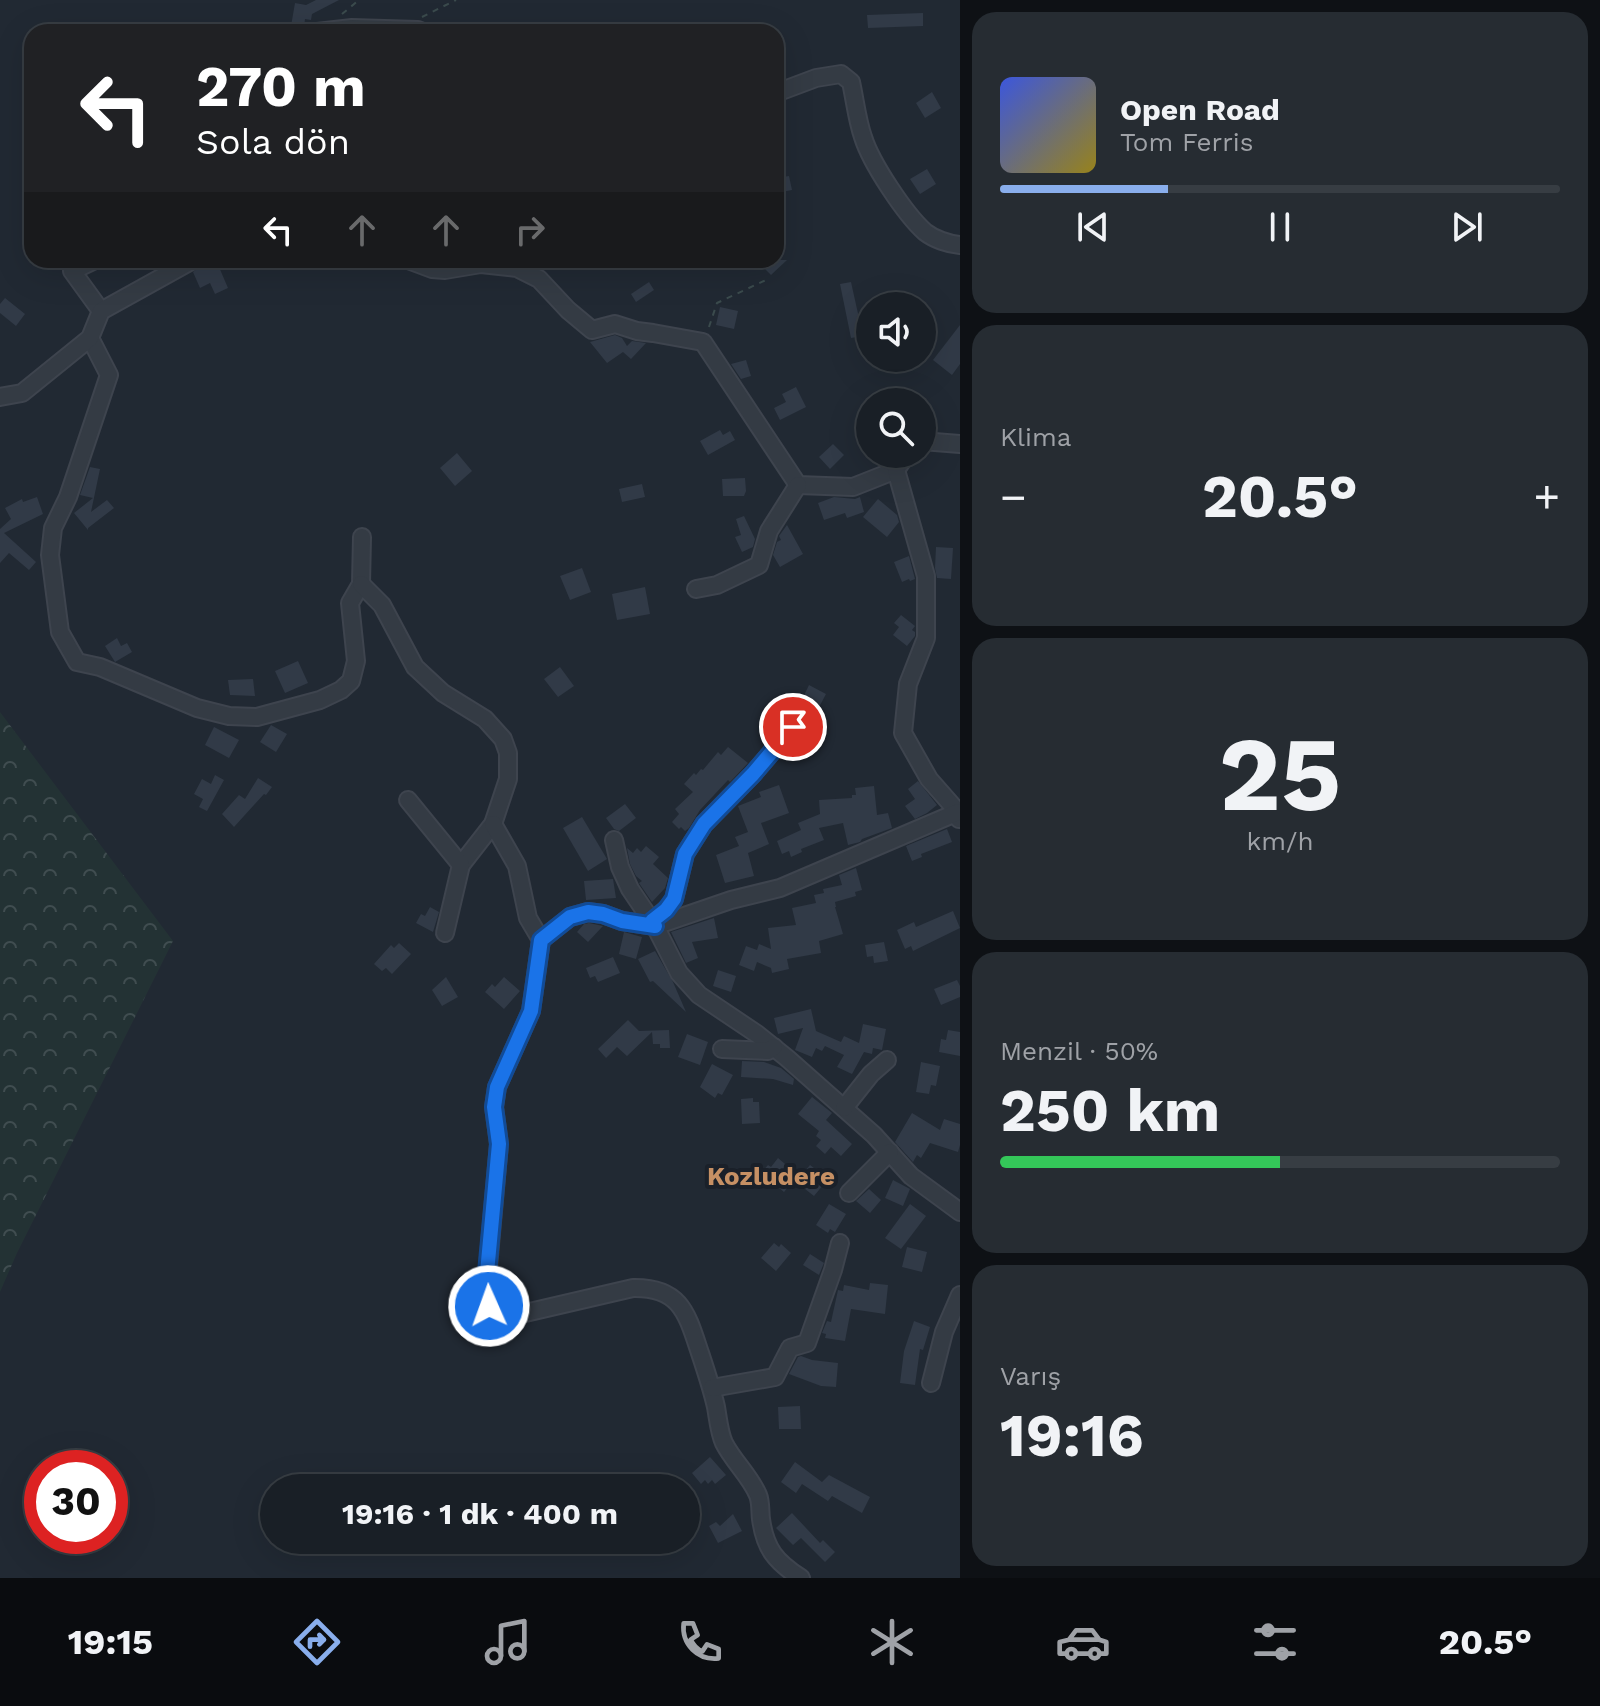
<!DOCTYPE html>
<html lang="tr">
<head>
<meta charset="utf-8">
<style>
  :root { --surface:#191f26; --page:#262c32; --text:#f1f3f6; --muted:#9fa2a7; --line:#373d43; --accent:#89aeec }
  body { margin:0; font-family:"Work Sans",sans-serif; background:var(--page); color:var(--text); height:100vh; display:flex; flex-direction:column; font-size:30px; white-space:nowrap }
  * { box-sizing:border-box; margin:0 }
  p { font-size:26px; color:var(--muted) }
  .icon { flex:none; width:44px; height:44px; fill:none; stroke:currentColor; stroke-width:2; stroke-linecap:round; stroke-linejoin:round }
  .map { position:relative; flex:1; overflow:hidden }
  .side { display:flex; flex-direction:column; gap:12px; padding:12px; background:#0e1115; width:640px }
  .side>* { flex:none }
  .top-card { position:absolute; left:24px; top:24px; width:760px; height:244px; border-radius:24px; box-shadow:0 8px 32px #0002,0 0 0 2px var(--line); background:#202124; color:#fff; overflow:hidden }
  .controls { position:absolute; left:856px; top:292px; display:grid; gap:16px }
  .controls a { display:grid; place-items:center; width:80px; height:80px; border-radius:50%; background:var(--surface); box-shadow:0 8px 32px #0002,0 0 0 2px var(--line); font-size:40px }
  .speed { position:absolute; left:24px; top:1450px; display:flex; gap:16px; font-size:40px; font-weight:700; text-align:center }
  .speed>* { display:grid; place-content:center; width:104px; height:104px; border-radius:50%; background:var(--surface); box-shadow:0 8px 32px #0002,0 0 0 2px var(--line); line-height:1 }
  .speed .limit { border:12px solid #d22; background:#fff; color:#111 }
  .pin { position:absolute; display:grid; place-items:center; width:68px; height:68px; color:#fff; margin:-34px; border:4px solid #fff; border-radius:50%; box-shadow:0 2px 8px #0007 }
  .me { position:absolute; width:88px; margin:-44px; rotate:358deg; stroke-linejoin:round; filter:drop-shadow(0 0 6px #0008) }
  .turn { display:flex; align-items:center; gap:28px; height:168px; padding:0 40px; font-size:36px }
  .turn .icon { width:104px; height:104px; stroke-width:2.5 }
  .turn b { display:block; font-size:56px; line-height:68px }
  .lanes { display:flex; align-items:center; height:76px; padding:0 40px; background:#0003; justify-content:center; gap:40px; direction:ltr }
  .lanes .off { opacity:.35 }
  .big { font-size:60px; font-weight:700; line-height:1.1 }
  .side .widget { flex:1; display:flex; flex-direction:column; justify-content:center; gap:12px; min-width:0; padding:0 28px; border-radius:24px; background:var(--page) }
  .side .dial { align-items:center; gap:0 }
  .dial b { font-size:104px; line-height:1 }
  .song { display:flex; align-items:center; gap:24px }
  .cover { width:96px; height:96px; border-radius:12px; background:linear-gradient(135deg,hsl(230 70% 55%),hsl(50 70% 35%)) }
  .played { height:8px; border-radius:4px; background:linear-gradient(90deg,var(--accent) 30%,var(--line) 30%) }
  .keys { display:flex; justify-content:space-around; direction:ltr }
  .heat { display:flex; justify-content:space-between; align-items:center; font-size:44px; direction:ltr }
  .charge { height:12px; border-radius:6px; background:linear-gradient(90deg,#34c759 50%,var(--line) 0) }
  .trip { position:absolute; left:260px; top:1474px; width:440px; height:80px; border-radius:40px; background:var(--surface); box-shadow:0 8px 32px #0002,0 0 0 2px var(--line); font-weight:700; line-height:80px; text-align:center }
  .tab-bar { display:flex; height:128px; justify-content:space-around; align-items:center; background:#0a0c0f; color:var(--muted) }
  .tab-bar .icon { width:56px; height:56px }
  .tab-bar .active { color:var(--accent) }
  .tab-bar b { font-size:36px; color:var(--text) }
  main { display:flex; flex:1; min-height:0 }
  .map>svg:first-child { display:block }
</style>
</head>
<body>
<main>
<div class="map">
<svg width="960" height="1578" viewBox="0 0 960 1578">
  <defs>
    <pattern id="forest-crowns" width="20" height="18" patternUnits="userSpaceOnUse" patternTransform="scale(2)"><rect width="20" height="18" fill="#233234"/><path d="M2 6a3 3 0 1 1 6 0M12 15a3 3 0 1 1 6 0" fill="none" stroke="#404d50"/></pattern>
  </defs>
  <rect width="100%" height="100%" fill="#212933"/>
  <polygon fill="url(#forest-crowns)" points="0,712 173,941 17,1253 0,1292"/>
  <g fill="#313a47">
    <polygon points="316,0 339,0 312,14 311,20 305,19 304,28 291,26 295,3 306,5"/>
    <polygon points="923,13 923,26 868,28 867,15"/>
    <polygon points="932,92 941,108 925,118 916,103"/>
    <polygon points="927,169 936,184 920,194 910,179"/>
    <polygon points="789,176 792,190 776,193 776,178"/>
    <polygon points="211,260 216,260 228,288 215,294 210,283 200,288 193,272 203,264"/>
    <polygon points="756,260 787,260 771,275"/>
    <polygon points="649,282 654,290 636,302 631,294"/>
    <polygon points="851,282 863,336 851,338 840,284"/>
    <polygon points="5,298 25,314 16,326 0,313 0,304"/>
    <polygon points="720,307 738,311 734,329 716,325"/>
    <polygon points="960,325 960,364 952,375 933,360"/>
    <polygon points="615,335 622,338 627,346 632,341 646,343 631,359 623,352 607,363 590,342"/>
    <polygon points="746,360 751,376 741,379 731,364"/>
    <polygon points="796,387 806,407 780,420 774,408 786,402 782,394"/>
    <polygon points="720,430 723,435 730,431 735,440 708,455 700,441"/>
    <polygon points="833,444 844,455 830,469 819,457"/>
    <polygon points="457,453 472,471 455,486 440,468"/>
    <polygon points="90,467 100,469 91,512 107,500 114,508 88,528 88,530 74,513 93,498 80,495"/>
    <polygon points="745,478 746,491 744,496 723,496 722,479"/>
    <polygon points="642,484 645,497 622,502 619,489"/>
    <polygon points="37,497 43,514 4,533 36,562 29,570 9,553 0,563 0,529 11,519 5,508 22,499 23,502"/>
    <polygon points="834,497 855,499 860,497 864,512 847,518 845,513 824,520 818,503"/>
    <polygon points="878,499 897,515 899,522 887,537 863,517"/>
    <polygon points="744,516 755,539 753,547 742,552 735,537 741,535 736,519"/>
    <polygon points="787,525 803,554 780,567 773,555 777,542 781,540 779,536"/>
    <polygon points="936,547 953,548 951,579 937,578 935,568"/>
    <polygon points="909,556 915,579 910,581 909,579 902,582 894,562"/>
    <polygon points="582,568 591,592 570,600 560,576"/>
    <polygon points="645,587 650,614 617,620 612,594"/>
    <polygon points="901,615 915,626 912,630 915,632 915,636 907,646 893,635 899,627 894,623"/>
    <polygon points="117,638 121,646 127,643 132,652 115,662 105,646"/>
    <polygon points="298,661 308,683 285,693 275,671"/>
    <polygon points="560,667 574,686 558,697 544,679"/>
    <polygon points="253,679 255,696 230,695 228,680"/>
    <polygon points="809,685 826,694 816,713 808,709 805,716 796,712"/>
    <polygon points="271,725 287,734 276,752 260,742"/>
    <polygon points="214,727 239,740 229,758 205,745"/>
    <polygon points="728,747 748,763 730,782 728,780 700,810 689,828 685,831 681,827 679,829 672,822 679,814 675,809 693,792 684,784 694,773 696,775 701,769 703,770 718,752 721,755"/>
    <polygon points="215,775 224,780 207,811 199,807 203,799 194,794 202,779 211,784"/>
    <polygon points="258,778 272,787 266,795 264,794 234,827 222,814 239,795 245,799"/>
    <polygon points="918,781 937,805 927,813 915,819 905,806 915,799 908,789"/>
    <polygon points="779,785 789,813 761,823 769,844 748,853 754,876 725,883 716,855 739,846 735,837 748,832 738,806 761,797 759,792"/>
    <polygon points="874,786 877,815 888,813 892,828 862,839 860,842 848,845 843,823 819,828 824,840 801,849 802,852 791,857 789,851 782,854 777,841 801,830 798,823 820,814 819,800 852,798 852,795 856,795 855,788"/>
    <polygon points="625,804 636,818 619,831 614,829 606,818"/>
    <polygon points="582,817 607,859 588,871 563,828"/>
    <polygon points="947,829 952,842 921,854 922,857 912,861 906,846"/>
    <polygon points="646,846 659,857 653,864 668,878 665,888 652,902 639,883 642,881 636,876 630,864 627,848 633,853 637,848 641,852"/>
    <polygon points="856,868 862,890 855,892 856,896 835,902 836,907 835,907 843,934 819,941 821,953 787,959 789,969 772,973 771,968 757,962 754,971 739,965 746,946 757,950 759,944 771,949 768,928 796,925 792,908 816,903 814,895 824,893 823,889 842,885 839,875"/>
    <polygon points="613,879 616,898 586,900 584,881"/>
    <polygon points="430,907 439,912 433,932 416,923 421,914 425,916"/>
    <polygon points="953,911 960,928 913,951 911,946 905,949 897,930 914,922 916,927"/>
    <polygon points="714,918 718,938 692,942 698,958 686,963 671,932"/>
    <polygon points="589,923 603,926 588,942 577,932 584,924"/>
    <polygon points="624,932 642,937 636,959 619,954"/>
    <polygon points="884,942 888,961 874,963 873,956 867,957 865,945"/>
    <polygon points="399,943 411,954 392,974 386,968 382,971 374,964 391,945 394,948"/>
    <polygon points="655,951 673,982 686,1012 653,981 650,982 638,959"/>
    <polygon points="613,957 620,973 598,982 595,976 590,978 586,968"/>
    <polygon points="718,970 736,976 731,992 713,986"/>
    <polygon points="446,977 458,997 442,1006 432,990"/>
    <polygon points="504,977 520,991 504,1009 485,992 492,984 495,987"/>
    <polygon points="957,980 960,986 960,997 941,1005 934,989"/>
    <polygon points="811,1009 816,1031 841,1042 844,1036 859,1043 863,1024 886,1029 882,1050 873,1048 872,1054 864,1052 852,1074 837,1067 844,1055 825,1046 822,1051 816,1048 812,1057 795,1050 803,1028 778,1034 774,1018"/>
    <polygon points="628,1020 639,1031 669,1030 670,1048 660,1048 660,1044 653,1044 652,1032 627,1056 617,1047 606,1058 598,1049"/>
    <polygon points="948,1030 960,1032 960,1056 939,1052 941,1039 946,1040"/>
    <polygon points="687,1034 708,1042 700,1065 678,1057"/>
    <polygon points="742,1061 764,1062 781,1068 794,1079 793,1085 773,1079 741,1077"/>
    <polygon points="921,1062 940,1066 936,1086 931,1085 929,1094 916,1092"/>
    <polygon points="712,1064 733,1075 722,1095 718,1093 715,1098 700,1087"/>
    <polygon points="812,1097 832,1113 826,1120 852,1144 841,1156 831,1147 825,1154 816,1146 821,1140 816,1136 819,1131 798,1114"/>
    <polygon points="753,1098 753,1102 759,1102 760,1123 742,1124 741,1099"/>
    <polygon points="912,1113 940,1130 944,1119 960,1124 960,1145 958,1152 930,1143 921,1158 917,1155 913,1162 895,1142"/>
    <polygon points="778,1158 798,1175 784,1192 761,1173 768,1165 771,1167"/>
    <polygon points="810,1165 828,1179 814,1196 796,1182"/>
    <polygon points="893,1180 910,1189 903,1206 885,1198"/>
    <polygon points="869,1189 881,1200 870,1213 856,1201"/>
    <polygon points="829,1204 846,1214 835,1232 830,1229 828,1233 816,1225"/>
    <polygon points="910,1204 926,1216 901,1249 885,1238"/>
    <polygon points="774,1243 779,1247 781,1244 791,1253 776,1271 761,1258"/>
    <polygon points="907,1247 927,1252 922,1272 902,1267"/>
    <polygon points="810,1254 824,1263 819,1275 803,1265"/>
    <polygon points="870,1283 888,1285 885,1314 851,1309 845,1341 825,1338 826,1334 822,1333 827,1321 831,1322 838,1290 843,1291 844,1285 869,1290"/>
    <polygon points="914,1321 930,1327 923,1350 920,1349 915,1385 900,1383 904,1351"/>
    <polygon points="801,1356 812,1360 838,1363 836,1387 821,1386 789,1374 798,1357"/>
    <polygon points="800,1406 801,1429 779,1429 778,1407"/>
    <polygon points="710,1457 726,1475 715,1484 712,1480 708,1484 705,1480 701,1484 692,1473"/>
    <polygon points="795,1462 822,1482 829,1475 870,1497 862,1513 832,1496 828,1501 802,1484 796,1493 781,1482"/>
    <polygon points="792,1513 820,1543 823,1540 835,1552 825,1562 801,1538 793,1545 776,1528"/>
    <polygon points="733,1514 742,1531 718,1543 709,1526 716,1522 720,1526"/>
  </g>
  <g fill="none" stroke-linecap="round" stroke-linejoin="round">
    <g stroke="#3e444e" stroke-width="20">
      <g id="minor">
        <polyline points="317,32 352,28 418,30 423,32"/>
        <path d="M776,93l40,-15 25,-4 10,8c4,18 6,38 12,55 8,26 42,77 62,95 9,7 23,12 35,13"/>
        <polyline points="95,260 72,271 101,311"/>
        <polyline points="408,260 432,269 445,270 481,264 517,268 539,279 568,310 592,330 615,324 637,331 653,333 703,342 798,485 853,487 896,470 907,454"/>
        <polyline points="90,338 109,375 68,497 53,528 50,555 60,632 77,662 100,667 197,708 229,716 257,717 320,700 341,690 351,681 356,661 350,603 361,584 362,537"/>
        <polyline points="0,397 22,393 90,338 101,311 193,260"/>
        <polyline points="922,441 960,444"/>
        <polyline points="896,470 926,576 926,638 908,684 903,733 929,779 958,812 959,819"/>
        <polyline points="361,584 382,605 415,667 443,693 485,719 503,739 508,753 508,779 493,824 461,865"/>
        <polyline points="696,589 717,585 759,565 769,531 798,485"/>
        <polyline points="408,800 461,865 445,933"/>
        <path d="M493,824l24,42 11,52 13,22 -10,71 -34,76 -3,20 5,37 -14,157c6,9 12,14 23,16l125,-29c48,-1 54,26 67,65 6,18 12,36 16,54 2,11 3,25 8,36 9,18 26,33 34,52 3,7 2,17 3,24 4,30 15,43 40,59"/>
        <polyline points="614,840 620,867 630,889 655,926 679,973 699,995 757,1034 787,1058 874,1135 911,1176 960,1212"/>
        <polyline points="652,921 669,907 674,899 685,854 704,824 753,774 793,727"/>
        <polyline points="541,940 570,917 588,912 603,914 622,921 655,926 731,900 780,888 958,812"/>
        <polyline points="722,1049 768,1051 774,1047"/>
        <polyline points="844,1108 871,1074 887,1060"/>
        <polyline points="849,1193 890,1152"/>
        <polyline points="931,1383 944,1332 960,1295"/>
        <polyline points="712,1388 775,1377 790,1348 807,1343 833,1270 840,1243"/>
      </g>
    </g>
    <g stroke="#3b4b4d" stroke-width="2" stroke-dasharray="6 6" stroke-linecap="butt">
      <polyline points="342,14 359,0"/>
      <polyline points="422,17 456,0"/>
      <polyline points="709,327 717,303 766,280"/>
    </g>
    <use href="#minor" stroke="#343b44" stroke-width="16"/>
  </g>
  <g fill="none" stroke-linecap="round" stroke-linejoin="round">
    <g stroke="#114b97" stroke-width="20">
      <polyline id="route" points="489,1306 485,1294 499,1144 494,1107 497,1087 531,1011 541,940 570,917 588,912 603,914 622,921 655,926 652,921 666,910 674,899 685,854 704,824 753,774 793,727"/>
    </g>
    <use href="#route" stroke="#1a73e8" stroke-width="14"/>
  </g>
  <g text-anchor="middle" stroke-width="8" stroke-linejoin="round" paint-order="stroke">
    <g font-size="26" font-weight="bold" fill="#c69064" stroke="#1a2029">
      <text x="771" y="1185">Kozludere</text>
    </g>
  </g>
</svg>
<div class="controls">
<a><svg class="icon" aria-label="sound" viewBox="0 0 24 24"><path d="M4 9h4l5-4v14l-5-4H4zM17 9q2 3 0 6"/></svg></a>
<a><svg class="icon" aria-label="search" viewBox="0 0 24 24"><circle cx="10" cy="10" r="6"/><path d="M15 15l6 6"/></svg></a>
</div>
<div class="speed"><div class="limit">30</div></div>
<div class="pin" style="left:793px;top:727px;background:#d93025"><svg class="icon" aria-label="arrive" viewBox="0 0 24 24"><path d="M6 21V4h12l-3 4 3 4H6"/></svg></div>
<svg class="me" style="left:489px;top:1306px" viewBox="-20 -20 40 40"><circle r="17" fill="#1a73e8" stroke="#fff" stroke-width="3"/><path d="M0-11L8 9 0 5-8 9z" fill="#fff"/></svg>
<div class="trip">19:16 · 1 dk · 400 m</div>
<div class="top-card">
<div class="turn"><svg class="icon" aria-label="left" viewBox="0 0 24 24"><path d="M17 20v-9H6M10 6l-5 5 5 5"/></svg><div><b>270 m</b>Sola dön</div></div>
<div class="lanes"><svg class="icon" aria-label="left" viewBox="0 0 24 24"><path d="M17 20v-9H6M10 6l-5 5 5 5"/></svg><svg class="icon off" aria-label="ahead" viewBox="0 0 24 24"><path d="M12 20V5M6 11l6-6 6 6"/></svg><svg class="icon off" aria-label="ahead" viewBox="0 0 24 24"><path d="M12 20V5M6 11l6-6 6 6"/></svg><svg class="icon off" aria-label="right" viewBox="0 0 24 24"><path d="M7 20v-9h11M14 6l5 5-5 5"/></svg></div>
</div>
</div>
<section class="side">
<div class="widget">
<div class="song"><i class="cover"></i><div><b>Open Road</b><p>Tom Ferris</p></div></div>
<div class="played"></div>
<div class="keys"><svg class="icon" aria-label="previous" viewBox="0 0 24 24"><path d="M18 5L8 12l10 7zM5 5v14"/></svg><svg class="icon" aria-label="pause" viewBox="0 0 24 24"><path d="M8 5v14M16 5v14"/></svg><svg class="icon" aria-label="next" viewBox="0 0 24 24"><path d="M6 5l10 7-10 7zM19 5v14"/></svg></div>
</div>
<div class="widget"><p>Klima</p>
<div class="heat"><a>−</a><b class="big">20.5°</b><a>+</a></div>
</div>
<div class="widget dial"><b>25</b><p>km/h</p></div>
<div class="widget"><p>Menzil · 50%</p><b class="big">250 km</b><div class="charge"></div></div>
<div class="widget"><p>Varış</p><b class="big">19:16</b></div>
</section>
</main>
<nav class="tab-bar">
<b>19:15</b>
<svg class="icon active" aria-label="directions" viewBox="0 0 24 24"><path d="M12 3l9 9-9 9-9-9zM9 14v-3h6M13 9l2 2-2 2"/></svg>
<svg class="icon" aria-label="music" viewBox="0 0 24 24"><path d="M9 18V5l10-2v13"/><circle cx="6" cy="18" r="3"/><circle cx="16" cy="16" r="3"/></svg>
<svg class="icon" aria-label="phone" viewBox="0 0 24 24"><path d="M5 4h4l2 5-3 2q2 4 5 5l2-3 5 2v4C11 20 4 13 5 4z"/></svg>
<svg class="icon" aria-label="climate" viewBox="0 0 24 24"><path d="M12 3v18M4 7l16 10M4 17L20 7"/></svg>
<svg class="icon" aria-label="car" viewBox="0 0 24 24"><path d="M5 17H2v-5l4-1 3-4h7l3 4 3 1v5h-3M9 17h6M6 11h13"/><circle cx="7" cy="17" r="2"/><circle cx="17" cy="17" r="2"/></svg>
<svg class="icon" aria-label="filters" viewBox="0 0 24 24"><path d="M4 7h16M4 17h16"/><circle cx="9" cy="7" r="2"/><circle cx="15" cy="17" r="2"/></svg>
<b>20.5°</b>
</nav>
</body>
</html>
